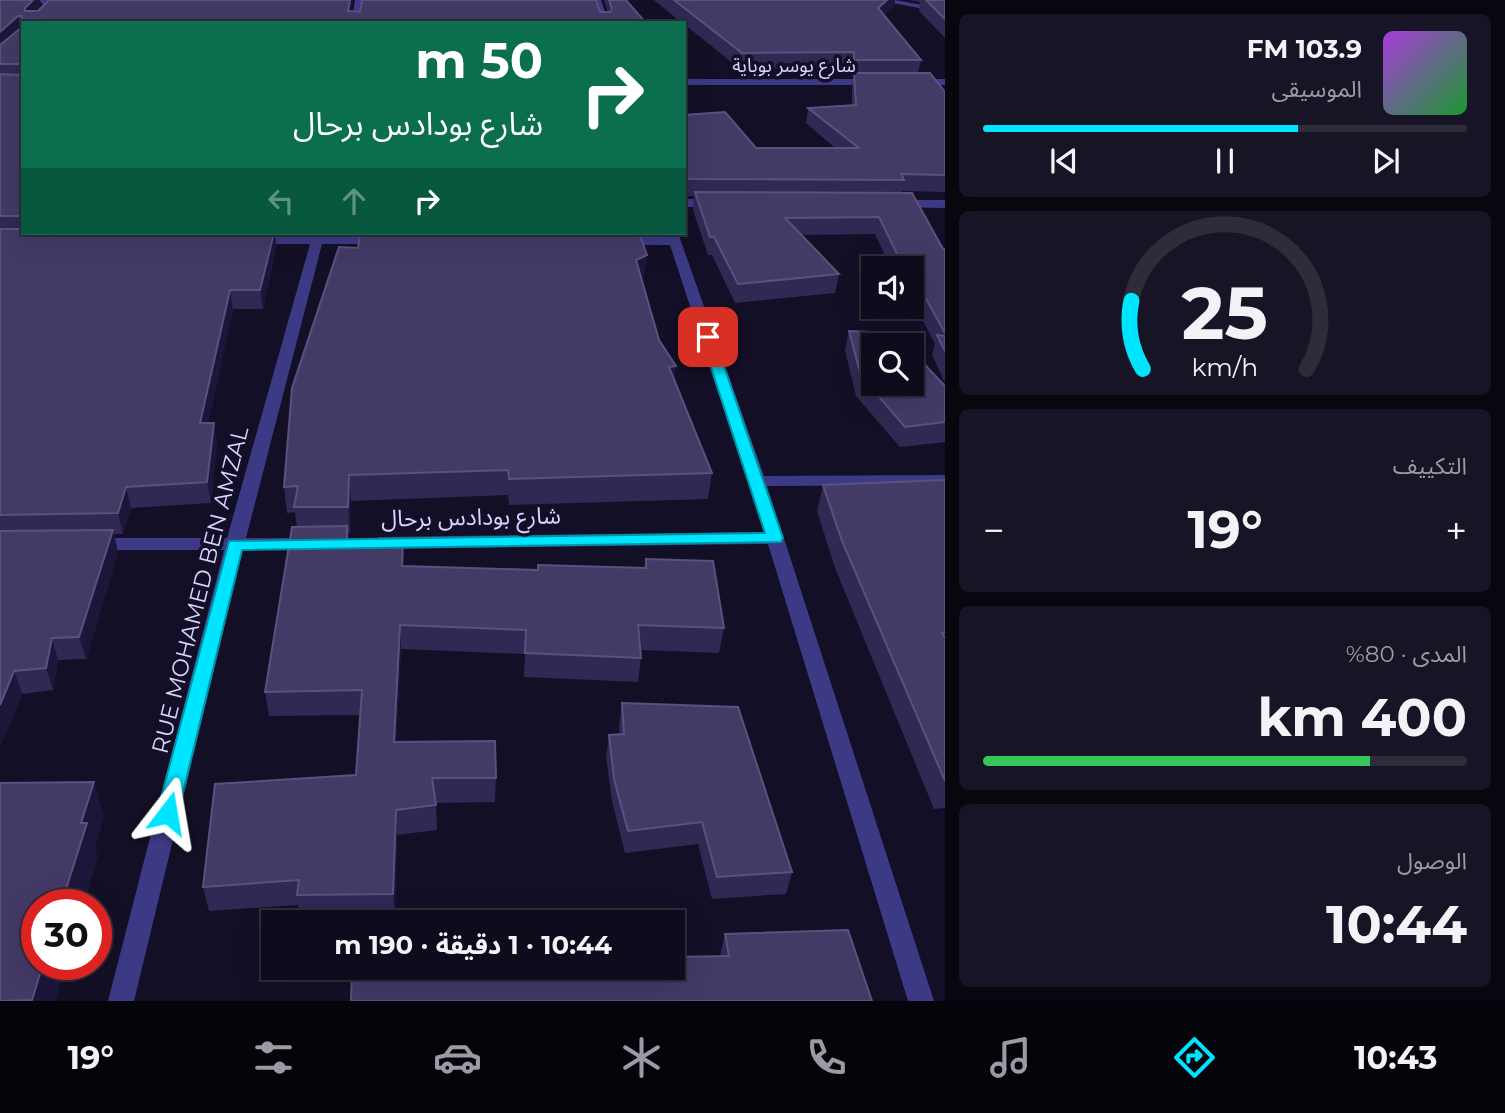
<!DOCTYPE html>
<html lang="ar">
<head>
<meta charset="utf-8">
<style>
  :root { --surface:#0e0b1c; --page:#171425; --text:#f1f3f6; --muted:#9b9ba3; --line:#2e2b3b; --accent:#00e5ff }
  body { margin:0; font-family:Montserrat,"Noto Sans Arabic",sans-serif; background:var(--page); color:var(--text); direction:rtl; height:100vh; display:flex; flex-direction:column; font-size:26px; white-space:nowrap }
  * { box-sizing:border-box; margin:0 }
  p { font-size:23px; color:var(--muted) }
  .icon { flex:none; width:38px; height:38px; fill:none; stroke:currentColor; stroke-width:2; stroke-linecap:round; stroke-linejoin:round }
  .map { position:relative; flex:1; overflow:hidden; direction:ltr }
  .panel { display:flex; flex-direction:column; gap:14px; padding:14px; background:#08060f; width:560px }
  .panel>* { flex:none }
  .guide { position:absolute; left:21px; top:21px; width:665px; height:214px; border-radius:0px; box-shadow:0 7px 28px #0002,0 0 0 2px var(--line); direction:rtl; background:#0b6e4f; color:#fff; overflow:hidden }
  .tools { position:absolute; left:861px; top:256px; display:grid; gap:14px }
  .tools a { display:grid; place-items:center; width:63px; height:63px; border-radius:0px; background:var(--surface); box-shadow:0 7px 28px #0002,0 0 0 2px var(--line); font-size:35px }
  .speed { position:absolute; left:21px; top:889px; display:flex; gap:14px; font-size:35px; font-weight:700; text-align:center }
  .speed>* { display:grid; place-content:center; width:91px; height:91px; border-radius:50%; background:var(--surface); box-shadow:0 7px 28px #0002,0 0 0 2px var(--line); line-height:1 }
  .speed .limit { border:10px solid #d22; background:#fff; color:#111 }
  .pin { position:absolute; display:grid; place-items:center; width:60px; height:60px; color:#fff; margin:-30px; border-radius:14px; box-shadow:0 4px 10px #0006 }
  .me { position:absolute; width:77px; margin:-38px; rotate:14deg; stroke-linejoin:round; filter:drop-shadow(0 0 5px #0008) }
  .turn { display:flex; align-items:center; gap:24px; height:147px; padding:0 28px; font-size:32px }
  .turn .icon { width:91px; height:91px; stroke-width:2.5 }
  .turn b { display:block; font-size:49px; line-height:60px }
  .lanes { display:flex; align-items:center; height:66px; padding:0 28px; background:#0003; justify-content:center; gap:35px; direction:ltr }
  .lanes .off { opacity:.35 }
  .big { font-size:52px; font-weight:700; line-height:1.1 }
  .panel .tile { flex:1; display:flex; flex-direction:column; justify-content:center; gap:10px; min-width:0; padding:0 24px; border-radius:10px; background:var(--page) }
  .panel .dial { align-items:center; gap:0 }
  .dial svg { height:182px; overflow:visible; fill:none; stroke:var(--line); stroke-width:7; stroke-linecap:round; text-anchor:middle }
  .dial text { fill:var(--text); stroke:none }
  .song { display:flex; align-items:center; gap:21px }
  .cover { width:84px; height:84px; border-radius:10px; background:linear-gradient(135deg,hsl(280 70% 55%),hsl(130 70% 35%)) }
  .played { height:7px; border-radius:4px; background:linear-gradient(90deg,var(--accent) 65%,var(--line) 65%) }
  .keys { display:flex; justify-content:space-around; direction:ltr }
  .heat { display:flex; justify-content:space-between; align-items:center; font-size:38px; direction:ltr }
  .charge { height:10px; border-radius:5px; background:linear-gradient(90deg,#34c759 80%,var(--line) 0) }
  .trip { position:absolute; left:261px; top:910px; width:424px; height:70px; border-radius:0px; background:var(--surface); box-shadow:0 7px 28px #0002,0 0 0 2px var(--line); font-weight:700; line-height:70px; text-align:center; direction:rtl }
  .tabs { display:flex; height:112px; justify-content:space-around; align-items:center; background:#06040b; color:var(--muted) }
  .tabs .icon { width:49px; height:49px }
  .tabs .on { color:var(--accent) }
  .tabs b { font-size:32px; color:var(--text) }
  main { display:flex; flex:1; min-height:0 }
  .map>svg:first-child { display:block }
</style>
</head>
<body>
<main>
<section class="panel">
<div class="tile">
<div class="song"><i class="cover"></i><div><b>103.9 FM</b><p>الموسيقى</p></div></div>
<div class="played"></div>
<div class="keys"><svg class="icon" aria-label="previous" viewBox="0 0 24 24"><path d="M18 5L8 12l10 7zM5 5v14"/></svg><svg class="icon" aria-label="pause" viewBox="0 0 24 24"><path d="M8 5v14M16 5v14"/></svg><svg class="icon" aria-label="next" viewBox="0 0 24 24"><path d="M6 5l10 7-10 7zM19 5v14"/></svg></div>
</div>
<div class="tile dial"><svg viewBox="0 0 100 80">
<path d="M14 69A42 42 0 1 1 86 69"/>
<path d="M14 69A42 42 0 0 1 9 39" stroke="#00e5ff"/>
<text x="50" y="56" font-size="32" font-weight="700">25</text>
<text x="50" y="72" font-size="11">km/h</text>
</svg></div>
<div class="tile"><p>التكييف</p>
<div class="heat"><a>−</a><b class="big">19°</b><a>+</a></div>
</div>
<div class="tile"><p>المدى · 80%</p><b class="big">400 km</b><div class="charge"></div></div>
<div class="tile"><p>الوصول</p><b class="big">10:44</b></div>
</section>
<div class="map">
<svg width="945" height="1001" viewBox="0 0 945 1001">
  <rect width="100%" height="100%" fill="#130f26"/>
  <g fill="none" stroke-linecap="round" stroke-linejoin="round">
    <g fill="#3d3a85" fill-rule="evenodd">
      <polygon points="39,0 48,0 54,7 39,23 30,23 45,7"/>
      <polygon points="355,0 363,0 359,23 351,23"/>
      <polygon points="593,0 601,0 609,23 601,23"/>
      <polygon points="877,0 895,0 945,9 945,13"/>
      <polygon points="684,79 875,79 880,82 875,85 684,85"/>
      <polygon points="914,79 945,79 945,85 911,84 909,82"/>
      <polygon points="684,199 718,199 724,203 718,207 684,207"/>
      <polygon points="896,200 945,200 945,208 892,207 890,204"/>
      <polygon points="313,233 325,233 324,236 381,236 387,240 381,244 322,244 246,538 313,538 322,544 313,550 243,550 134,1001 108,1001 224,550 92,550 83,544 92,538 227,538 310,244 251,244 245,240 251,236 312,236"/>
      <polygon points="666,233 678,233 764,476 945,475 945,485 767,486 934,1001 908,1001 768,544 379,549 370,543 379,537 764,532 670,245 619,245 613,241 619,237 667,237"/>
    </g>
  </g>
  <g fill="#312854">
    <polygon points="0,0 41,7 37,11 608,12 604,0 626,0 646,23 23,23 23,233 279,233 279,234 275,234 276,247 263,309 233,309 208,423 217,443 211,503 131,508 123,534 114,534 118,552 86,659 58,660 53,690 22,694 0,747"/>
    <polygon points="654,0 895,0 894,6 884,15 921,60 918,73 945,92 945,192 902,191 901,193 943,249 945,249 945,383 932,355 935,344 912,300 912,268 891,268 875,234 802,235 839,274 835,293 735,303 712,255 708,255 693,210 694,196 688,196 684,194 684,115 756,148 835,148 806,123 808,108 852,105 852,88 854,76 851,76 851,68 740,69 684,24 684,23 682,23"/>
    <polygon points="910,0 945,0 945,38 919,11 920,2"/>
    <polygon points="358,248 644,278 641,279 659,340 712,473 708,499 509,505 508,495 351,501 350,533 348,533 349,542 404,566 537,570 644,568 646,559 724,628 719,653 640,650 641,658 638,682 524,677 525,654 401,649 396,742 496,778 495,802 436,803 437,830 397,835 395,918 301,920 298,905 209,911 203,887 356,775 360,715 269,716 265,692 297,527 295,512 287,513 284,487"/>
    <polygon points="849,331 945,386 945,442 900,447 856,396 845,350"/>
    <polygon points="945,480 945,808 934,809 835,568 817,511 823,485"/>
    <polygon points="622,703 792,872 786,894 712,899 698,844 625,853 612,801 606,757 609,735 620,735 619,725"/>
    <polygon points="725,934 872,1001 427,968 720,956"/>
  </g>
  <g fill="#1d163a">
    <polygon points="33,0 40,0 41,7 28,21 25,8"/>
    <polygon points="350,0 353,0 349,23 348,11"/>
    <polygon points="887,0 895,0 894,6 875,22 878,8"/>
    <polygon points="18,16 21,29 0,48 0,32"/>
    <polygon points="274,233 275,233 276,247 263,309 260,290"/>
    <polygon points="647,255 644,278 634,283 636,260"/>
    <polygon points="230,290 233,309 204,444 200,423"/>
    <polygon points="676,366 673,391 669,367"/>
    <polygon points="214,423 217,443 211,503 207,482"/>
    <polygon points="349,475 351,501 350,533 348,507"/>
    <polygon points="126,487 131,508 123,534 118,513"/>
    <polygon points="113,530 118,552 86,659 79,637"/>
    <polygon points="403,542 404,565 403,590 402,566"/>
    <polygon points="400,625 401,649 395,766 394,742"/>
    <polygon points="52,638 58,660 53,690 46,668"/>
    <polygon points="14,671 22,694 0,747 0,705"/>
    <polygon points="94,782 104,816 95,848 98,857 84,905 61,905 81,823"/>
    <polygon points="396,810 397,835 395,918 393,894"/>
    <polygon points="43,964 66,964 56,1001 33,1001 32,1000"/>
  </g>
  <g fill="#433a66" stroke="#5a527e" stroke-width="2">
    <polygon points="0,0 33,0 25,8 25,11 38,11 49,0 350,0 348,11 360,12 362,0 596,0 600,12 610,12 612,9 609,0 626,0 646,23 23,23 23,216 0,216 0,74 20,75 22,66 20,64 0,64 0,45 22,27 22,16 18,16 0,32"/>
    <polygon points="674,0 887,0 878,8 921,60 854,60 854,52 742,53"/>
    <polygon points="926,0 945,0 945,19"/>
    <polygon points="854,73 930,73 945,92 945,175 901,174 904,180 690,179 685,177 684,115 725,112 756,148 859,148 808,108 856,105"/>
    <polygon points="695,192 912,193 943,249 945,249 945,333 912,273 912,268 904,268 879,217 785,218 839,274 738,284 714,237 710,237"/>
    <polygon points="0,229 23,229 23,233 274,233 260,290 230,290 200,423 214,423 207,482 126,487 118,513 0,515"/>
    <polygon points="360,233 639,233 647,255 636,260 659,340 676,366 669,367 712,473 509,479 508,470 349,475 348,507 294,507 298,486 284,487 292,388 339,247 358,248"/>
    <polygon points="849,331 895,333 906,345 873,345 873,383 912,383 912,351 945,386 945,422 905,427 861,376"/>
    <polygon points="937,335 945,336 945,351"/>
    <polygon points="945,480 945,633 942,633 945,638 945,781 842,541 823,485"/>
    <polygon points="347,526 347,542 403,542 402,566 538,570 538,565 646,568 646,559 713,561 724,628 638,625 641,658 525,653 526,630 400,625 394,742 495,741 496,778 432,778 436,805 396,810 393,894 297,895 299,880 203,887 215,784 356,775 362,690 265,692 292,527"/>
    <polygon points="113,530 79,637 52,638 46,668 14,671 0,705 0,531"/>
    <polygon points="622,703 738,707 792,872 717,877 702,822 628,831 614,779 609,735 624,734"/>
    <polygon points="94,782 81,823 87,823 61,905 37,905 37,964 43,964 32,1000 0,1001 0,783"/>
    <polygon points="848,930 872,1001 351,1001 352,970 427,968 672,968 672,957 729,956 725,934"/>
  </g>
  <polygon fill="#00e5ff" stroke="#0095a6" stroke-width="2" points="708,333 714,337 783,538 781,542 242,550 178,813 175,819 168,822 160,819 157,813 229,541 765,533 701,337"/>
  <g text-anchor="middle" stroke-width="7" stroke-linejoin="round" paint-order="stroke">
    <g font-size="19" fill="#d9d4ff" stroke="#130f26">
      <text x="794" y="72">شارع يوسر بوباية</text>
    </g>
    <g font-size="23" fill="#d9d4ff" stroke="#130f26">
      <text transform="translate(471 517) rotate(-1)" y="8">شارع بودادس برحال</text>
      <text transform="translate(200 590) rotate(-76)" y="8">RUE MOHAMED BEN AMZAL</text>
    </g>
  </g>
</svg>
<div class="tools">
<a><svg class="icon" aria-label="sound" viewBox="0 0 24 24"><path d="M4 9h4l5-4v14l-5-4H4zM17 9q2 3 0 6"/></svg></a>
<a><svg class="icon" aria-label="search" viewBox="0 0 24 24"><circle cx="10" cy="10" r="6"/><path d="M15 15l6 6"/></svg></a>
</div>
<div class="speed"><div class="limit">30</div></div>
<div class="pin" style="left:708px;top:337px;background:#d93025"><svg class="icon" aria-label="arrive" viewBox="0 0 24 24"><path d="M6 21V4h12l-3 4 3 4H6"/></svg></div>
<svg class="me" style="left:168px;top:813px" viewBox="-20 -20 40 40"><path d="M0-17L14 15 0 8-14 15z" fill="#00e5ff" stroke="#fff" stroke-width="4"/></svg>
<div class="trip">10:44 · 1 دقيقة · 190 m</div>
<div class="guide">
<div class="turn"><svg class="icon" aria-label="right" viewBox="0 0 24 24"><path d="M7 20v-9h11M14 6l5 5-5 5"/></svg><div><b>50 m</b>شارع بودادس برحال</div></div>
<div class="lanes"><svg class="icon off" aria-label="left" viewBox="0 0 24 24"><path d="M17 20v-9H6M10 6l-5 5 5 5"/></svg><svg class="icon off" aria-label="ahead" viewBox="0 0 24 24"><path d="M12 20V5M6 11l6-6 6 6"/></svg><svg class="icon" aria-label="right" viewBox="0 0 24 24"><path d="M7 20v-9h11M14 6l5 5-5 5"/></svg></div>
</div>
</div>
</main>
<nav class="tabs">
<b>10:43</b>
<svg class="icon on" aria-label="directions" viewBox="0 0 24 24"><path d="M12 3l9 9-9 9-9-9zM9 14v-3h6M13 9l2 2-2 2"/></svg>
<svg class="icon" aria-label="music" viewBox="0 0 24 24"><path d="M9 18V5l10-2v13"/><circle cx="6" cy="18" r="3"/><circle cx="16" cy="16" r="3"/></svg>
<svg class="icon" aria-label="phone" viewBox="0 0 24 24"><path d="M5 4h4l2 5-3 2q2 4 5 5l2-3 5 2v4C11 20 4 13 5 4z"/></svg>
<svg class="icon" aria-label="climate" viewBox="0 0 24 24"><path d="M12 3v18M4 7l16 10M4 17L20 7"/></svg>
<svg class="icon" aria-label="car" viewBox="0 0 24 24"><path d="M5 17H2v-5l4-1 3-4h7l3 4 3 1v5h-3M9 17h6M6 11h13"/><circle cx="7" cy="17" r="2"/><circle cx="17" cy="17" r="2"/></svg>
<svg class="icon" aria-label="filters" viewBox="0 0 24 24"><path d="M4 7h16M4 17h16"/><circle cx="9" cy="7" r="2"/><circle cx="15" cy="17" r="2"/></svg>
<b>19°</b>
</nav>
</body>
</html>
